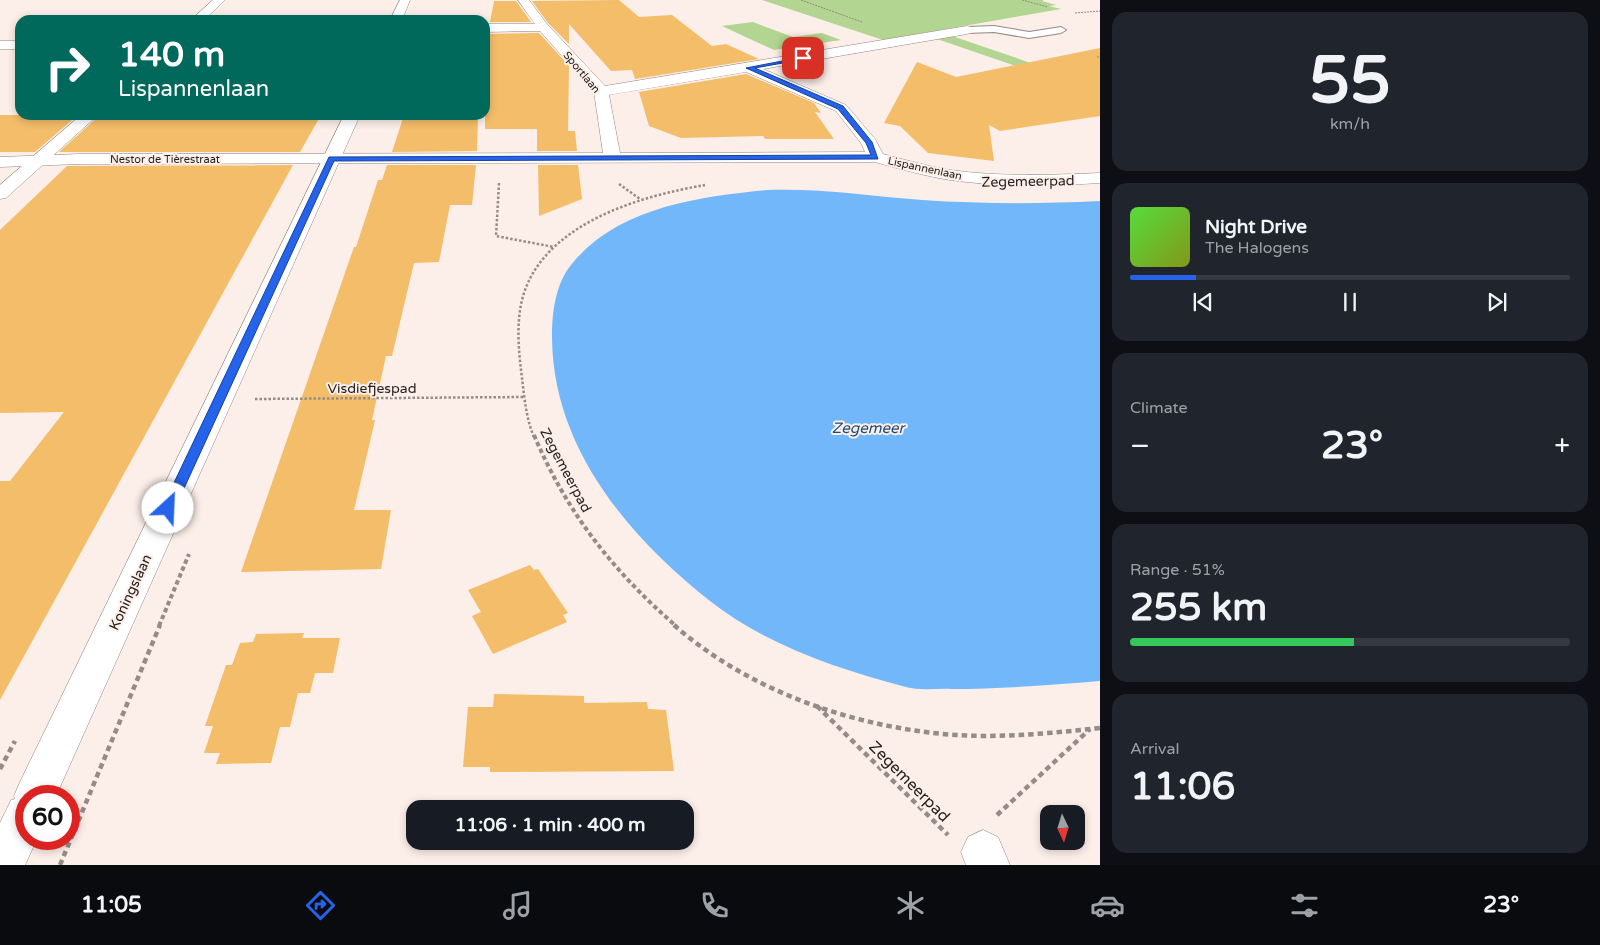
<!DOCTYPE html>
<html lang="en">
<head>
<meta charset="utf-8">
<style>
  :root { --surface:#171b24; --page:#20242c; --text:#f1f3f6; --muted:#9ea1a6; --line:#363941; --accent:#2563eb }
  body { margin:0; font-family:"Varela Round",sans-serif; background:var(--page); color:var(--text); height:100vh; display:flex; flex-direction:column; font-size:19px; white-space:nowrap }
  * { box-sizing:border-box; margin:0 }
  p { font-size:16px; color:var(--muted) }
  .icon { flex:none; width:28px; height:28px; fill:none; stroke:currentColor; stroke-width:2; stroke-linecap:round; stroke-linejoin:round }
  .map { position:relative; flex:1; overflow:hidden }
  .side { display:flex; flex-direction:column; gap:12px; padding:12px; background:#0d0f14; width:500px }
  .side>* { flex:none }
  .top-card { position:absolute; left:15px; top:15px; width:475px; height:105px; border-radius:15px; box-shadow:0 2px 8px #0003; background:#00695c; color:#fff; overflow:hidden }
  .needle { width:32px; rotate:176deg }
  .buttons { position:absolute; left:1040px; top:805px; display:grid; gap:10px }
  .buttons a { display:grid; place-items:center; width:45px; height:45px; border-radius:10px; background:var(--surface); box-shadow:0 2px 8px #0003; font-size:25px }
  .speed { position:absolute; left:15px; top:785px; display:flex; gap:10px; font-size:25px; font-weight:700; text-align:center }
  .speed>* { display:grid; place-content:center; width:65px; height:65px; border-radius:50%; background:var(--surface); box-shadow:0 2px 8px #0003; line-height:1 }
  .speed .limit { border:8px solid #d22; background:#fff; color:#111 }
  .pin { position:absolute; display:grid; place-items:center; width:42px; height:42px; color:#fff; margin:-21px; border-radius:10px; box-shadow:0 2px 8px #0006 }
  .me { position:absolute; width:55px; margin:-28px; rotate:25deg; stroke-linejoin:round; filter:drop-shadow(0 0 4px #0008) }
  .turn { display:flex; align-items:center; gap:18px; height:105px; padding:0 20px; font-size:22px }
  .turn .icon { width:65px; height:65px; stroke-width:2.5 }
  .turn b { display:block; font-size:35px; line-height:42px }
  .big { font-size:38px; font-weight:700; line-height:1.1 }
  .side .tile { flex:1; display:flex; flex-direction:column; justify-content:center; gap:8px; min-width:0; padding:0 18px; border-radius:15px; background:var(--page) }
  .side .dial { align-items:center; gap:0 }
  .dial b { font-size:65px; line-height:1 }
  .song { display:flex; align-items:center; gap:15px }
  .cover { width:60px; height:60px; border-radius:8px; background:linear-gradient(135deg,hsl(110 70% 55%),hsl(70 70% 35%)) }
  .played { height:5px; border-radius:2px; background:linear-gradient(90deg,var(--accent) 15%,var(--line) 15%) }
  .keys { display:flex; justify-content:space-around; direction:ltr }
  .heat { display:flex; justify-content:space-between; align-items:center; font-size:28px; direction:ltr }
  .charge { height:8px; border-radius:4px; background:linear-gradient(90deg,#34c759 51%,var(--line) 0) }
  .trip { position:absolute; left:406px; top:800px; width:288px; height:50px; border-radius:15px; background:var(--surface); box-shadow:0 2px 8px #0003; font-weight:700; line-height:50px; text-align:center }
  .dock { display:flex; height:80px; justify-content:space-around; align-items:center; background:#090b0e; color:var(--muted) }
  .dock .icon { width:35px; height:35px }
  .dock .active { color:var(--accent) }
  .dock b { font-size:22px; color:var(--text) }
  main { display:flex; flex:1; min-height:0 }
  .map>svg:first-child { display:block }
</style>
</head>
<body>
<main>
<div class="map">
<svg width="1100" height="865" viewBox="0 0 1100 865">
  <rect width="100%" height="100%" fill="#fceee8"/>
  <g fill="#b2d592">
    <polygon points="762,0 1044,0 1042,1 1056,5 1049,6 1061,9 883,40"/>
    <polygon points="753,22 793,37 822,33 841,40 774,50 722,26"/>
    <polygon points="952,36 1069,76 1100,95 937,39"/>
  </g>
  <path fill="#71b7fa" d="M767,190c53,-2 102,6 155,10 59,4 119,4 178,1v480c-50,4 -99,8 -148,8 -15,-1 -32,2 -46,-2 -68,-18 -140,-42 -196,-86 -82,-65 -157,-153 -158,-263 0,-25 3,-53 19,-73 46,-58 128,-68 196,-75z"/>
  <g fill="#f4bd69">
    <polygon points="619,0 639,17 672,15 712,46 726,44 759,59 635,79 632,70 611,71 569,24 569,44 548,23 532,1"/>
    <polygon points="494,1 516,1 531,22 490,22"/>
    <polygon points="539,33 569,66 568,131 575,131 577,151 537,151 537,129 485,129 485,46 487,34"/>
    <polygon points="1100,48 1100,116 1000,131 989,125 994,161 928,153 900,126 884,123 917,62 956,77"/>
    <polygon points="746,74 814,103 821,113 815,112 834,139 765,139 763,136 681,138 649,126 639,92"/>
    <polygon points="0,115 78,115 35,152 0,152"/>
    <polygon points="100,115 321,115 300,152 59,152"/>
    <polygon points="404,115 478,115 477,151 392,152"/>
    <polygon points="293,165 91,534 0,700 0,481 10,481 64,412 0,413 0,230 67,166"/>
    <polygon points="387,165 476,165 472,205 450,205 439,262 414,263 392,356 386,356 372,420 375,420 354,510 391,510 381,569 241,572 354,247 356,247 378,180 382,180"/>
    <polygon points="538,165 578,165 582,199 539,216"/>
    <polygon points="530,565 534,570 538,569 568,613 563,615 567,622 493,654 472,616 481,612 468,590"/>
    <polygon points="304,633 302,638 340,638 333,673 315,673 310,693 298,693 290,727 280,727 271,763 216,764 220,753 204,753 213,726 205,726 226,665 232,665 240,643 253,642 256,634"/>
    <polygon points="494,694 584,696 584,703 647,702 648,709 666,710 674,771 490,772 490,767 463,767 468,707 493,707"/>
  </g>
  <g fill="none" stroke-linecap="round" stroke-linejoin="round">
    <g stroke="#948883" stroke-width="2">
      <polygon id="service" points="994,26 1029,32 1061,27 1066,30 1061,33 1029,38 994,32 967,33 962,30 967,27"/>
    </g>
    <g stroke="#948883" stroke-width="1">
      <g id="minor">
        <path d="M518,0h11l18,24 58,62 362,-60 4,1 2,3 -2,3 -4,1 -204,35 83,36 29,34 8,15c22,6 44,12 67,16 50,7 100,5 150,3v10c-50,3 -101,4 -150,-3 -25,-4 -50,-11 -75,-18l-795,2 -80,3v-10l80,-3 523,-1 -9,-61 -54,-61 -55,1v-8h50zM746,72l90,39 25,32 4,9 -245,1 -11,-58z"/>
        <rect x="0" y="41" width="20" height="8"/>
        <polygon points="983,830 998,837 1010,865 966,865 961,852 968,837"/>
      </g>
    </g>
    <g stroke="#948883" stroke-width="1">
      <g id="primary">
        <polygon points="213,0 225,0 204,20 191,20"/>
        <polygon points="400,0 410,0 402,20 390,20"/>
        <polygon points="81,115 98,115 6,198 0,199 0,185"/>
        <polygon points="344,115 360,115 56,796 26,796 26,839 37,839 25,865 0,865 0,823 11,800 15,799 14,796 20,782"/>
      </g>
    </g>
    <g stroke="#958b87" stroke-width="1" stroke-dasharray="2 1" stroke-linecap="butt">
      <polyline points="801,0 862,22"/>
      <polyline points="1022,0 1048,7"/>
      <polyline points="1075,13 1100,11"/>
      <polyline points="1097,57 1100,57"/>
    </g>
    <g stroke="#958b87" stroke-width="2.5" stroke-dasharray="2.5 2" stroke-linecap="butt">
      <polyline points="499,183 496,236 554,247"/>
      <polyline points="619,184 640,199"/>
      <polyline points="255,399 525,397"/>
      <path d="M534,437c-9,-21 -10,-45 -13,-67 -3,-26 -5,-55 4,-80 25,-68 116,-94 180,-105"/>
    </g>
    <g stroke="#958b87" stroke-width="4" stroke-dasharray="4.5 3" stroke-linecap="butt">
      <path d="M534,435c33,78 79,136 142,191"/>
      <polyline points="159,626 189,554"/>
    </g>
    <g stroke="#958b87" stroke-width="4.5" stroke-dasharray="5.5 4" stroke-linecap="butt">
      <path d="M674,625c76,67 182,103 282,110 48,3 96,-2 144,-7"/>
      <polyline points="817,706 948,835"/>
      <polyline points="0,769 15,741"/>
      <polyline points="997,815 1090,729"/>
      <polyline points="60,865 160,625"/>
    </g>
    <use href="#service" fill="#fff" fill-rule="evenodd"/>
    <use href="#minor" fill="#fff" fill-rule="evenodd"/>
    <use href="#primary" fill="#fff" fill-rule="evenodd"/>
  </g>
  <polygon fill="#2563eb" stroke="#184099" points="803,57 805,59 755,68 843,106 872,142 878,159 334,161 175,508 173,511 164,511 162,508 329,157 871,155 866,143 838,109 746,68"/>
  <g text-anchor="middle" stroke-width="4" stroke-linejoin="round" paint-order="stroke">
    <g font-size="11" fill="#241f1d" stroke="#fceee8">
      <text transform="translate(582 72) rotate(50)" y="4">Sportlaan</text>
      <text x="165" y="163">Nestor de Tièrestraat</text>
      <text transform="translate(925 168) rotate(12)" y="4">Lispannenlaan</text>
    </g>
    <g font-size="14" fill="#241f1d" stroke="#fceee8">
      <text transform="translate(1028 181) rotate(-1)" y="5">Zegemeerpad</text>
      <text x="372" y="393">Visdiefjespad</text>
      <text transform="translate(566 470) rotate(62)" y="5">Zegemeerpad</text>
      <text transform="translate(130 592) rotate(-65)" y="5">Koningslaan</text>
    </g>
    <g font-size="15" font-style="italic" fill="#1b4d78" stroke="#fceee8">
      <text x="868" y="433">Zegemeer</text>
    </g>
    <g font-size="16" fill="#241f1d" stroke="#fceee8">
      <text transform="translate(910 781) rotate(45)" y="6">Zegemeerpad</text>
    </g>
  </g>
</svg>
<div class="buttons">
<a><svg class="needle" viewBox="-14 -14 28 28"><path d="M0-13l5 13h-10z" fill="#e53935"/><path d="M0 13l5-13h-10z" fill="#9ea1a6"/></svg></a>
</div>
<div class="speed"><div class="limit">60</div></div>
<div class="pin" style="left:803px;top:58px;background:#d93025"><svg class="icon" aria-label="arrive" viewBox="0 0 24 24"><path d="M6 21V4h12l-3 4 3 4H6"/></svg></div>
<svg class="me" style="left:168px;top:508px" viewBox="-20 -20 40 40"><circle r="19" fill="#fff"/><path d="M0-13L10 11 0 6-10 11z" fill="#2563eb"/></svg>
<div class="trip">11:06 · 1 min · 400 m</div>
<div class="top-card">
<div class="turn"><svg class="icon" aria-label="right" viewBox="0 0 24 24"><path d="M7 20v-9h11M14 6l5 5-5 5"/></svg><div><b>140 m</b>Lispannenlaan</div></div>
</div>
</div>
<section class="side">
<div class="tile dial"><b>55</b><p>km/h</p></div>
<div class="tile">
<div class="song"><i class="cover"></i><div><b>Night Drive</b><p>The Halogens</p></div></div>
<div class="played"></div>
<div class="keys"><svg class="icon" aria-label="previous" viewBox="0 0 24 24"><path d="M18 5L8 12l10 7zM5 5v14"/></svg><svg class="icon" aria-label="pause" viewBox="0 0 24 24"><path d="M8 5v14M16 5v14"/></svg><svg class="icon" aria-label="next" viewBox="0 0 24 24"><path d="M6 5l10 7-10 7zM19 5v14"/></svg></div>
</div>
<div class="tile"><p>Climate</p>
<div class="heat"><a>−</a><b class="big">23°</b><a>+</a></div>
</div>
<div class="tile"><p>Range · 51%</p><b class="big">255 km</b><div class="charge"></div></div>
<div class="tile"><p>Arrival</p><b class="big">11:06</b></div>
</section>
</main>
<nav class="dock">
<b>11:05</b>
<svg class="icon active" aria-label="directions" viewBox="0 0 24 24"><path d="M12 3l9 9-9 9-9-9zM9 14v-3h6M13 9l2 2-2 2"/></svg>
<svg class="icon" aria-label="music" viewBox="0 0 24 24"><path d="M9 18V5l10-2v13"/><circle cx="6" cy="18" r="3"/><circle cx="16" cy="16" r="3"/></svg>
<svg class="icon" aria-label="phone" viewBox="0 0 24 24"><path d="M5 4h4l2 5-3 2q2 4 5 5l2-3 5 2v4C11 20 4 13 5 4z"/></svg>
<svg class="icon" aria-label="climate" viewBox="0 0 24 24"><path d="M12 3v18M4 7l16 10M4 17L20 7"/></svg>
<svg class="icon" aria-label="car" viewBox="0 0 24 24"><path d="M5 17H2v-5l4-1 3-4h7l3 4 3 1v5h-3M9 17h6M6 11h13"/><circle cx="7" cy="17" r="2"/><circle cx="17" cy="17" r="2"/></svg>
<svg class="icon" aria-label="filters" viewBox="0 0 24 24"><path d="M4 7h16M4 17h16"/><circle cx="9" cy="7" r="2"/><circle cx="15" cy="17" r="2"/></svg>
<b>23°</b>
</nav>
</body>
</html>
